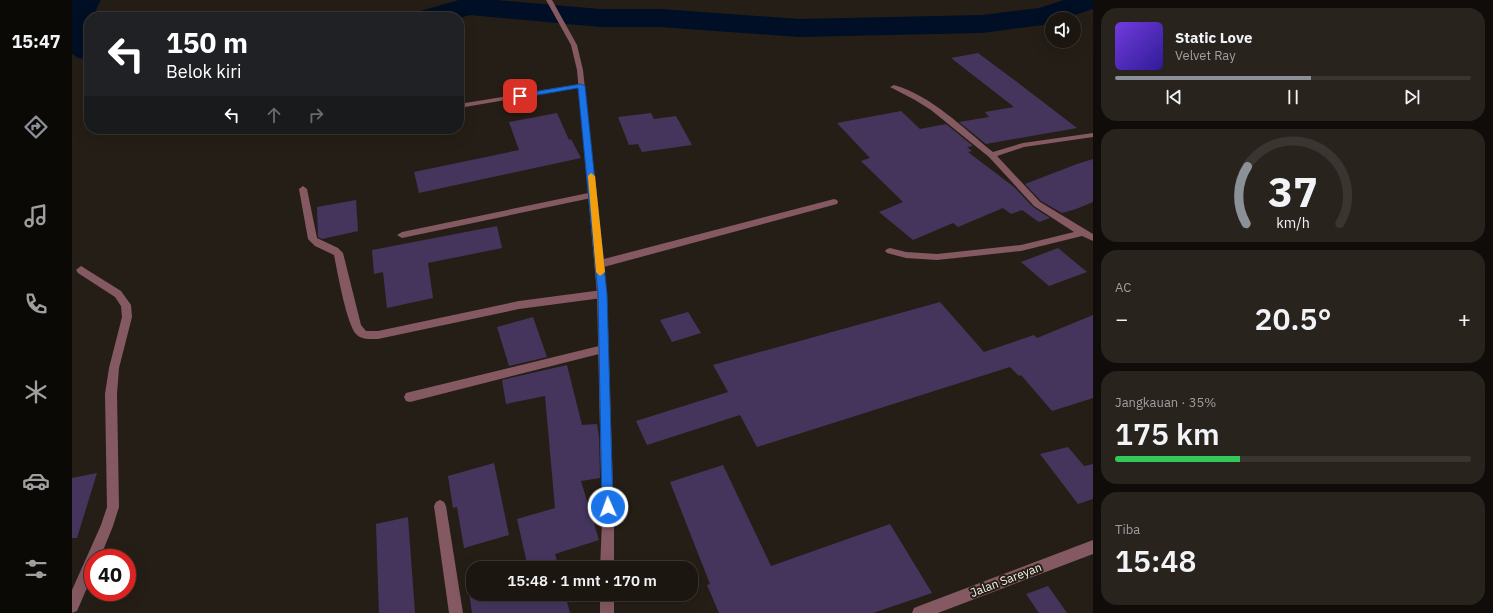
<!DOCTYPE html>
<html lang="id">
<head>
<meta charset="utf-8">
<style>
  :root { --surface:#1c1610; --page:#29231e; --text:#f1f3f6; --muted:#a09f9f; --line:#3a3530; --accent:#8c9099 }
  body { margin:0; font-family:"IBM Plex Sans",sans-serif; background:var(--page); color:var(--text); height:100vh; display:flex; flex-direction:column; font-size:15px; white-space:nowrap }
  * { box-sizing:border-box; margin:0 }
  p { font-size:13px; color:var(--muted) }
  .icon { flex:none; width:22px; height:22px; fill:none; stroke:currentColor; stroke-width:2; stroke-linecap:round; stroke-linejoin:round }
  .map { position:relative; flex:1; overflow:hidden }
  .details { display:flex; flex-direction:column; gap:8px; padding:8px; background:#0f0c09; width:400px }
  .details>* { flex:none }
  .banner { position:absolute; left:12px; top:12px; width:380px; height:122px; border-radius:16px; box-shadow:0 4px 16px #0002,0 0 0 1px var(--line); background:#202124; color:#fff; overflow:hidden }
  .tools { position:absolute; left:973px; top:12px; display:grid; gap:8px }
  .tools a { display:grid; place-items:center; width:36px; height:36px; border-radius:50%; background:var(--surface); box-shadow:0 4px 16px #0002,0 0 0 1px var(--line); font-size:20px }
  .speed { position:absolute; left:12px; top:549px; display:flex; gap:8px; font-size:20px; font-weight:700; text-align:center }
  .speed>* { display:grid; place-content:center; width:52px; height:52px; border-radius:50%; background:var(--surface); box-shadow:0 4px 16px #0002,0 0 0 1px var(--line); line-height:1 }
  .speed .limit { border:6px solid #d22; background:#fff; color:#111 }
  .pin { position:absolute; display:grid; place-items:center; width:34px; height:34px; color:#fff; margin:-17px; border-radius:8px; box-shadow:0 2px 6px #0006 }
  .me { position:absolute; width:44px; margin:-22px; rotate:358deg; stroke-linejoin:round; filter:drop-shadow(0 0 3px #0008) }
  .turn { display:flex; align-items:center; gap:14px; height:84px; padding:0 16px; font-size:18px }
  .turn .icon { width:52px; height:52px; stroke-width:2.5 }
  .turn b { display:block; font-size:28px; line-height:34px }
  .lanes { display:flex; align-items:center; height:38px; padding:0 16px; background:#0003; justify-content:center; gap:20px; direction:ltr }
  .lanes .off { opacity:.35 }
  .big { font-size:30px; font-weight:600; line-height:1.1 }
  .details .widget { flex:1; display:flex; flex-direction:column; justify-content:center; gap:6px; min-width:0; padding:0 14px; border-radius:16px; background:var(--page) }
  .details .dial { align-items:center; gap:0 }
  .dial svg { height:104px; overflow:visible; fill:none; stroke:var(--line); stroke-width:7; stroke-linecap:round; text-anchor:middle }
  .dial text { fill:var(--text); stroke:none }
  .song { display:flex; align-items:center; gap:12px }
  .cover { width:48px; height:48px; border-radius:6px; background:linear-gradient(135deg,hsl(260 70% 55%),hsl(250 70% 35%)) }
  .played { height:4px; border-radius:2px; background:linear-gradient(90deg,var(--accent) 55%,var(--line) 55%) }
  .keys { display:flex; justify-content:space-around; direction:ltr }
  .heat { display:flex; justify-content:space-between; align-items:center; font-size:22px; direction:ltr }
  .charge { height:6px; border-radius:3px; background:linear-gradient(90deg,#34c759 35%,var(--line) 0) }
  .trip { position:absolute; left:394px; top:561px; width:232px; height:40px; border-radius:16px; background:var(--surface); box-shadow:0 4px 16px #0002,0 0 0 1px var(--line); font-weight:600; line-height:40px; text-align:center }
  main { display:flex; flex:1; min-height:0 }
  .tabs { display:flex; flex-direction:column; width:72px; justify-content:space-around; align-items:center; background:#0b0906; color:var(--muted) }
  .tabs .icon { width:28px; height:28px }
  .tabs .selected { color:var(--accent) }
  .tabs b { font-size:18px; color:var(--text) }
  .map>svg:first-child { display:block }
</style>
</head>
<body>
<main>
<nav class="tabs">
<b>15:47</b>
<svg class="icon selected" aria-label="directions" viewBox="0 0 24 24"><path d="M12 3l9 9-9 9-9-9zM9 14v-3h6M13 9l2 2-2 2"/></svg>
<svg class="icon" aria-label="music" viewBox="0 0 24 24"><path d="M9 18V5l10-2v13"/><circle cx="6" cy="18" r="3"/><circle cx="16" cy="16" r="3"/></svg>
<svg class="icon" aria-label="phone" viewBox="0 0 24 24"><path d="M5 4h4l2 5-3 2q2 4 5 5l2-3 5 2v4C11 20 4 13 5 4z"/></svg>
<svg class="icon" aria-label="climate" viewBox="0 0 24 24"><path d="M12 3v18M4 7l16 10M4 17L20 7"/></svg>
<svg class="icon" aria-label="car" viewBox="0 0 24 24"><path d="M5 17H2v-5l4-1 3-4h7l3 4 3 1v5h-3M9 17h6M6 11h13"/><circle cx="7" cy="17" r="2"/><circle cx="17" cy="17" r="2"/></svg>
<svg class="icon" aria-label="filters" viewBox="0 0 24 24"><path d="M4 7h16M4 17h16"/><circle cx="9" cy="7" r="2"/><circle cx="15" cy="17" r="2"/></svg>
</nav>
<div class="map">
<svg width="1021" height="613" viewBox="0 0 1021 613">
  <rect width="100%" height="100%" fill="#251e16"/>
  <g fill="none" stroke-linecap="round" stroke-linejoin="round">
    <g fill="#000f25" fill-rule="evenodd">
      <polygon points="0,0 29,0 26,5 22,17 17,17 17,60 6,58 0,54"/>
      <polygon points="387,0 425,0 528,9 588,9 727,19 910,15 967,8 992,0 1021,0 1021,9 991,19 980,19 980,22 971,25 910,33 727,37 588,27 528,27 398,15 387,18 343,17 348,11"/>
    </g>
  </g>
  <g fill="#45355d">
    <polygon points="906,53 945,82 1005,128 914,144 887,122 917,117 913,112 942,107 879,58"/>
    <polygon points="829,111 848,129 874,124 901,146 895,147 900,151 896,152 942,187 961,207 978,218 967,222 950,210 939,214 931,208 886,227 881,223 841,240 807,212 831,202 789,161 798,158 765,123"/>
    <polygon points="485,113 497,140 499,139 509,158 347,193 342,172 447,150 437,122"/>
    <polygon points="579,113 582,119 604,116 620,145 570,152 566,144 557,145 546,117"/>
    <polygon points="1021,159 1021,202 1004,209 990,213 969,201 953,184 1005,164"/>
    <polygon points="284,200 286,231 250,239 246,237 245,207"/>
    <polygon points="425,226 430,248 356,263 361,298 315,308 311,272 302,274 300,250"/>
    <polygon points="986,248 1015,272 977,286 949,262"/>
    <polygon points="868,302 912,352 962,335 965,338 1021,315 1021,398 980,411 949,375 947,376 938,367 685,447 668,415 575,445 564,421 656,392 641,365"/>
    <polygon points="616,312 629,333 600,342 588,320"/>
    <polygon points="461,317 475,357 437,366 425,327"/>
    <polygon points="495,365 510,425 525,424 527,437 528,478 509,481 527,540 483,554 487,568 456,568 445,519 483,508 473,396 434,404 430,380"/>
    <polygon points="996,447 1012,466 1021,464 1021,499 1006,504 968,454"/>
    <polygon points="422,463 437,535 392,548 385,507 381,508 376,476"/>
    <polygon points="651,465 699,566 818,524 860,593 801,613 647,613 635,585 638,584 598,482"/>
    <polygon points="25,473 5,538 0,538 0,478"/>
    <polygon points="336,517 343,613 307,613 304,524"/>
    <polygon points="976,586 995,613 967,613 954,594"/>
    <polygon points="401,591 401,594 493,594 498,613 400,613 397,592"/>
  </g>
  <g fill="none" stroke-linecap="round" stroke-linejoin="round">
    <g fill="#855961" fill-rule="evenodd">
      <polygon points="509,84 511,85 511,87 387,108 387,104"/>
      <polygon points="762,199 765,200 766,202 765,204 528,268 523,264 528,260"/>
    </g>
    <g fill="#855961" fill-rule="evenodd">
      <path d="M822,85c38,11 69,43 99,67l30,-9 70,-10v4l-69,10 -27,9 43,46 53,32v7l-11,-5 -61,15 -84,9 -31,-2 -19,-5 -2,-2 2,-2 3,-1 16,4 31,2 84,-9 53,-13 -40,-26 -45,-49 -58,-47 -16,-10 -23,-12 -2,-1z"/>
      <path d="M231,186l4,3 10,49 21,10 5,5 18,72 5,6h12l141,-30 83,-11 3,1 2,3 -2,3 -3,1 -83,11 -141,30c-7,0 -15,1 -21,-4 -10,-8 -20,-65 -23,-80l-19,-9 -7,-7 -9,-50z"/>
      <polygon points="521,192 524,193 525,195 524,197 330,238 325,235 330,232"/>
      <polygon points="9,266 49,291 59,305 60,317 47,368 45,394 47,507 41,526 28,558 21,558 21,574 5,611 0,613 0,590 29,525 35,507 33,394 37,368 50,317 49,306 43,297 6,273 4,270"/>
      <polygon points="531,345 535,346 536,349 535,352 531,353 338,402 334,401 332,397 334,393 338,392"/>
      <polygon points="368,500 372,502 374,506 391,613 377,613 362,506 364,502"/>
      <polygon points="1021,540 1021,554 866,613 840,613 842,608 847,606"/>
    </g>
    <g fill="#855961" fill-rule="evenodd">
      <polygon points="474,0 480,0 505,45 511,70 535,294 542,522 542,568 528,568 530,522 525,294 505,70 499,45"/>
      <rect x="528" y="594" width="14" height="19"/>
    </g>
  </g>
  <polygon fill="#1a73e8" stroke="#114b97" points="509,84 513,86 535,294 541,507 540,511 536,512 532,511 530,507 526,294 506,88 448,98 445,96 448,94"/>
  <polygon fill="#f59e0b" points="519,173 523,176 533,272 528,276 524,272 516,176"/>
  <g text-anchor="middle" stroke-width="4" stroke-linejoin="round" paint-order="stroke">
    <g font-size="12" fill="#f1ede7" stroke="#251e16">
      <text transform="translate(934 580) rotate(-21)" y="4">Jalan Sareyan</text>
    </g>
  </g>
</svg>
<div class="tools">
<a><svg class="icon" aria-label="sound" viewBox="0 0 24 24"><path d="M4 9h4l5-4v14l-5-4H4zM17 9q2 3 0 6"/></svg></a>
</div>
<div class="speed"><div class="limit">40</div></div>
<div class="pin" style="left:448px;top:96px;background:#d93025"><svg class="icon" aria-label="arrive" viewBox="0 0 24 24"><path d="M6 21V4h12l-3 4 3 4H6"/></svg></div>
<svg class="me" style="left:536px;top:507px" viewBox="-20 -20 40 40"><circle r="17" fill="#1a73e8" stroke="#fff" stroke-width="3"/><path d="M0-11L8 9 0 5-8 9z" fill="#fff"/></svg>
<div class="trip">15:48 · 1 mnt · 170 m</div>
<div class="banner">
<div class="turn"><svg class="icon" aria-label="left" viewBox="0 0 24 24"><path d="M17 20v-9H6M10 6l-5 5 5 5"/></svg><div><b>150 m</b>Belok kiri</div></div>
<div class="lanes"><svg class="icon" aria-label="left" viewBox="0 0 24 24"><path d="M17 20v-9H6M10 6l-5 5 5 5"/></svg><svg class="icon off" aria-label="ahead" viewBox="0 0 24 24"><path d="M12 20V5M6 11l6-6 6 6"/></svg><svg class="icon off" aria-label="right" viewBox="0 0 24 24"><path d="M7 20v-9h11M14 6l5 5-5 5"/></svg></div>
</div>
</div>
<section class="details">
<div class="widget">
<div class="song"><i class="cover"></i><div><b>Static Love</b><p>Velvet Ray</p></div></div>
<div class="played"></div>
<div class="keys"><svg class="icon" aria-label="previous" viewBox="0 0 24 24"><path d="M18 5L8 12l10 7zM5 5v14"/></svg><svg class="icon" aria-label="pause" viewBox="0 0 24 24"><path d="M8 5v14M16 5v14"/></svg><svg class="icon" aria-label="next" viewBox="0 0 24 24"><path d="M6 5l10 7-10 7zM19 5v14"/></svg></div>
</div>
<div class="widget dial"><svg viewBox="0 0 100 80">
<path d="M14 69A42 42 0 1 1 86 69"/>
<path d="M14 69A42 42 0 0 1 15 25" stroke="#8c9099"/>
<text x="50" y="56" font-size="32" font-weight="700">37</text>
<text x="50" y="72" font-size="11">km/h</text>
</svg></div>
<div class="widget"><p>AC</p>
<div class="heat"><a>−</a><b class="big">20.5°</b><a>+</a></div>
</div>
<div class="widget"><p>Jangkauan · 35%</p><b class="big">175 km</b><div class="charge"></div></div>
<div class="widget"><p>Tiba</p><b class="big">15:48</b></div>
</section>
</main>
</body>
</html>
